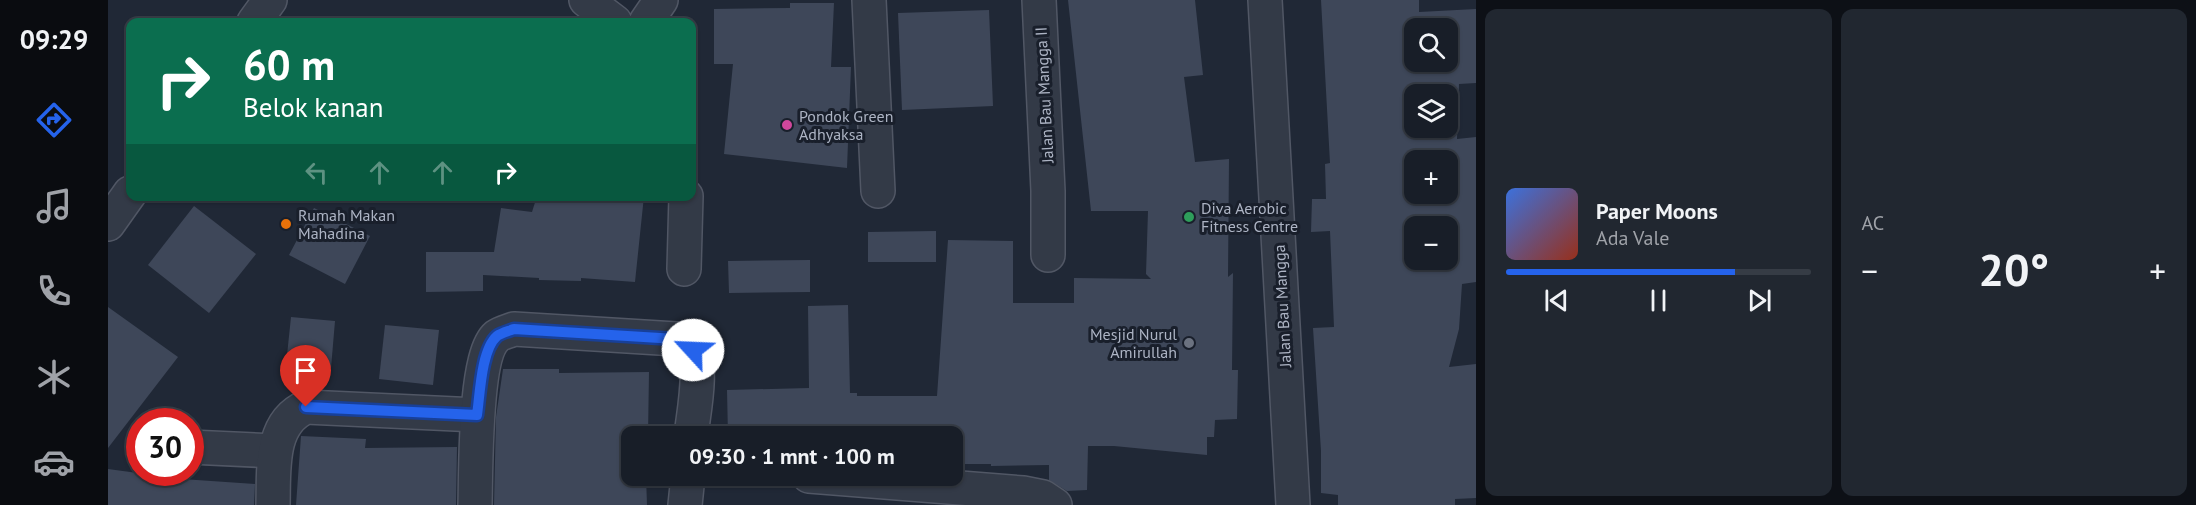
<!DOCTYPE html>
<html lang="id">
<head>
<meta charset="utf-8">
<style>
  :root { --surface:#181e28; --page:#212730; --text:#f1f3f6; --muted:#9fa2a8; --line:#363c45; --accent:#2563eb }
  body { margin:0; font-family:"PT Sans",sans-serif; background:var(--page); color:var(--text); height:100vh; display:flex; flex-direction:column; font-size:22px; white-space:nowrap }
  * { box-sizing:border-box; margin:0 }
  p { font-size:20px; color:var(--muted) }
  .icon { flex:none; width:33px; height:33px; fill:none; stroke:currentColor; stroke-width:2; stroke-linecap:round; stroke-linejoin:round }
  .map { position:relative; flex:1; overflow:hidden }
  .side { display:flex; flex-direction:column; gap:9px; padding:9px; background:#0d1016; width:720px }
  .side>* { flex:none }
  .guide { position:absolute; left:18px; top:18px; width:570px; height:183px; border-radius:12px; box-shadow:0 2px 4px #0004,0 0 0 2px var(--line); background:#0b6e4f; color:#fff; overflow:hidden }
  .tools { position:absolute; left:1296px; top:18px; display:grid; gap:12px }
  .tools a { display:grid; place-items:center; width:54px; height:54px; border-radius:12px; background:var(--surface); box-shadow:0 2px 4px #0004,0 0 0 2px var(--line); font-size:30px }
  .speed { position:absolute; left:18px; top:408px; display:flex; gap:12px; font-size:30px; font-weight:700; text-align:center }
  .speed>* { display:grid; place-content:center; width:78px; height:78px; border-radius:50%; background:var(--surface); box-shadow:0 2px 4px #0004,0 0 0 2px var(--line); line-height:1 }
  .speed .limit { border:9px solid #d22; background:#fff; color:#111 }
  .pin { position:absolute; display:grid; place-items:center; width:51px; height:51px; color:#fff; margin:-62px -26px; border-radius:50% 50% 50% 0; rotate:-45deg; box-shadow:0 0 6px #0007 }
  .pin .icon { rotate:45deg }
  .me { position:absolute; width:66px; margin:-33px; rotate:295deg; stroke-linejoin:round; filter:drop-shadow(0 0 4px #0008) }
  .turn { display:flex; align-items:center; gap:21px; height:126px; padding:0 18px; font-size:27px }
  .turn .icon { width:78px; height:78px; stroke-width:2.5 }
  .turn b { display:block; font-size:42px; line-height:51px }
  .lanes { display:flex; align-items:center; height:57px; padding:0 18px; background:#0003; justify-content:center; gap:30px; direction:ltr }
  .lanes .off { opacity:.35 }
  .big { font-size:45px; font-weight:700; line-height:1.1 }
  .side .card { flex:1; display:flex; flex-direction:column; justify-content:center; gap:9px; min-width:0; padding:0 21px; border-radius:12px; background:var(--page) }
  .song { display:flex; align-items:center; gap:18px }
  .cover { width:72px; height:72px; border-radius:9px; background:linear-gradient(135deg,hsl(220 70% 55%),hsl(10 70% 35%)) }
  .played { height:6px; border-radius:3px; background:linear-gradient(90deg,var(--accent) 75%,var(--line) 75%) }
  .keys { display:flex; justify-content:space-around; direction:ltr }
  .heat { display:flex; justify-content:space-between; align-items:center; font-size:33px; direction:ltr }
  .side .tiles { flex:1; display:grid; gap:9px; grid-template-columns:repeat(2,1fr) }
  .trip { position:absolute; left:513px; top:426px; width:342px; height:60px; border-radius:12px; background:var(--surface); box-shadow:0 2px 4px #0004,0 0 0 2px var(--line); font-weight:700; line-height:60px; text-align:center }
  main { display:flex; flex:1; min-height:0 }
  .menu { display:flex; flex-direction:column; width:108px; justify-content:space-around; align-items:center; background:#0a0c10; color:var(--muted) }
  .menu .icon { width:42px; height:42px }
  .menu .current { color:var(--accent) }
  .menu b { font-size:27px; color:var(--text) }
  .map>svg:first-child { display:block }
</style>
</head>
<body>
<main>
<nav class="menu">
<b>09:29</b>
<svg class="icon current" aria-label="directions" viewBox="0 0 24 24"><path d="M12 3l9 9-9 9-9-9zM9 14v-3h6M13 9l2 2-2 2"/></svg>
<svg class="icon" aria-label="music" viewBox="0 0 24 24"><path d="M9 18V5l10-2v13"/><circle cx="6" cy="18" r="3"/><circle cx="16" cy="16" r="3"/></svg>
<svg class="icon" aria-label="phone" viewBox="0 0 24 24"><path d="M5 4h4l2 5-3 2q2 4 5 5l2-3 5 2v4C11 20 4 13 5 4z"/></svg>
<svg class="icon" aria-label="climate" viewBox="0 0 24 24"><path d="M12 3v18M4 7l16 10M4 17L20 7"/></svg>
<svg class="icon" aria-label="car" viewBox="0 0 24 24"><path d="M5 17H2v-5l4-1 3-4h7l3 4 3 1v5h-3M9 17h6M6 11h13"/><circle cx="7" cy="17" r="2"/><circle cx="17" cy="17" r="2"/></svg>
</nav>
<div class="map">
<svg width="1368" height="505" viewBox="0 0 1368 505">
  <rect width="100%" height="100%" fill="#202836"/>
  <g fill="#3e4759" fill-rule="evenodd">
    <polygon points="960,0 1087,0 1095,75 1076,77 1087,162 1121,159 1120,277 1125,273 1124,370 1130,370 1129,419 1107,420 1106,437 1099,437 1099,455 1006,446 980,446 979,490 959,491 941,480 941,465 883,466 883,464 844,464 844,436 620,436 619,390 701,388 700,306 740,305 742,393 749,393 749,396 829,396 840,240 905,241 905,303 966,303 966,278 1043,279 1038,274 1040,211 983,211"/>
    <path d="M1213,0h98v12l57,-3v74l-17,1 -2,55 19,-2v145l-14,2 -3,45 -10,38 27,-3v134l-21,1v6h-117v-10l-17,-2v-42l-8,-123 21,-1 -4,-96 -19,1 1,-33h14l-1,-35 5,-1zM1306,28h34v34h-34zM1306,94h34v34h-34zM1306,160h34v34h-34zM1306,226h34v34h-34z"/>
    <polygon points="682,3 726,3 723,67 743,67 739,168 616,154 625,64 606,64 606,9 682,8"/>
    <polygon points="881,10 885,106 794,110 790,13"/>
    <polygon points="429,196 536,196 527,282 473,278 473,281 431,280 431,278 375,275 375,291 318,292 318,252 386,252 393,208 424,212"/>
    <polygon points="86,206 148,254 101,313 40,265"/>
    <polygon points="206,208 262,236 237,284 181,255"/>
    <polygon points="828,231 828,262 760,262 760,232"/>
    <polygon points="702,260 702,292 621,293 620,261"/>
    <polygon points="0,307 70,357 0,448"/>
    <polygon points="183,317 227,321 223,368 178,365"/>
    <polygon points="277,325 331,330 325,385 271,379"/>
    <polygon points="395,369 451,369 451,373 541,372 540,436 524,436 524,476 538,476 539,505 386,505 388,417"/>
    <polygon points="193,436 258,439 257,448 349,447 348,505 188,505"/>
    <polygon points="0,469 74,479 147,484 146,505 0,505"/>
  </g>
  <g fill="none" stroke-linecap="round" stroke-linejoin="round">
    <g stroke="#515765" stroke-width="36">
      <g id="minor">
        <polyline points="478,0 507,22"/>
        <polyline points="761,0 770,191"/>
        <polyline points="931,0 940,191 940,255"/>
        <polyline points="1157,0 1185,505"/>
        <polyline points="146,22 162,0"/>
        <polyline points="538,22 553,0"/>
        <polyline points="0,224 22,193"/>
        <polyline points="576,269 578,196"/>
        <polyline points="82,447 167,451"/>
        <polyline points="701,476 915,493 935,497 947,505"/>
        <path d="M165,505c1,-34 -4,-82 33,-98l171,8"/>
        <path d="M367,505c1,-32 -1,-150 22,-169 4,-3 12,-5 17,-7l162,10c6,2 11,4 15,9 13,18 2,67 0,88"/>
        <polyline points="577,505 580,476"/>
      </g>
    </g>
    <use href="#minor" stroke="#333a47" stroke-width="33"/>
  </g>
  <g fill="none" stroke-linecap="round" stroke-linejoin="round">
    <g stroke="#184099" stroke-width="15">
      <path id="route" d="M198,407l171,8c3,-20 4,-65 20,-79 4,-3 12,-5 17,-7l162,10 10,4 7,7"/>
    </g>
    <use href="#route" stroke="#2563eb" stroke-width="10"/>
  </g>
  <circle fill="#d1479c" stroke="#191f2b" stroke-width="2" cx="679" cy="125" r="6"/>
  <circle fill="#2e9e5b" stroke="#191f2b" stroke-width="2" cx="1081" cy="217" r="6"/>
  <circle fill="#e8710a" stroke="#191f2b" stroke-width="2" cx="178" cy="224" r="6"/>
  <circle fill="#6b7280" stroke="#191f2b" stroke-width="2" cx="1081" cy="343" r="6"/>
  <g text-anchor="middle" stroke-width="6" stroke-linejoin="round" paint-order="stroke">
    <g font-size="16" fill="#adb4c4" stroke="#191f2b">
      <text transform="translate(936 95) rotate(-93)" y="6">Jalan Bau Mangga II</text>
      <text transform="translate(1174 306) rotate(-93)" y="6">Jalan Bau Mangga</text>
    </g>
    <g font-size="16" fill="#adb4c4" stroke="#191f2b" text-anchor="start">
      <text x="691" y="122">Pondok Green<tspan x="691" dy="18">Adhyaksa</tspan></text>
      <text x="1093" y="214">Diva Aerobic<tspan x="1093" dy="18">Fitness Centre</tspan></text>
      <text x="190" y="221">Rumah Makan<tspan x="190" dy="18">Mahadina</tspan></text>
      <text x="1069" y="340" text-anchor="end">Mesjid Nurul<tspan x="1069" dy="18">Amirullah</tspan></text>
    </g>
  </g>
</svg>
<div class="tools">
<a><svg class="icon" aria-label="search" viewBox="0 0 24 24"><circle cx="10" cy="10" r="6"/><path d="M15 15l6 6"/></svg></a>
<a><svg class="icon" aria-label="layers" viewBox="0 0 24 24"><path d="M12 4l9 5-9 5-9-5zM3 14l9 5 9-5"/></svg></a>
<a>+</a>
<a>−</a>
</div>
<div class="speed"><div class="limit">30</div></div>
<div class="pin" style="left:198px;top:407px;background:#d93025"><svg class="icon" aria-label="arrive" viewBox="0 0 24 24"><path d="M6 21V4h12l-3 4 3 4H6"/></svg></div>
<svg class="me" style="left:585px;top:350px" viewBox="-20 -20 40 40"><circle r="19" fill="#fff"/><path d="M0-13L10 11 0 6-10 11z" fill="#2563eb"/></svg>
<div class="trip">09:30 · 1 mnt · 100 m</div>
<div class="guide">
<div class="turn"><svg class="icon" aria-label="right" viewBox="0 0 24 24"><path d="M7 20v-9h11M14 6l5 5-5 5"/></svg><div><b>60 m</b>Belok kanan</div></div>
<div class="lanes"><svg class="icon off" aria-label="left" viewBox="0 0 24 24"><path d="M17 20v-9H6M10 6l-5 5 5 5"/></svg><svg class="icon off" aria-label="ahead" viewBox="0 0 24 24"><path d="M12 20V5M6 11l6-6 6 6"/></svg><svg class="icon off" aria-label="ahead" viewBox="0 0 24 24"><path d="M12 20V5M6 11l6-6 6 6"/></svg><svg class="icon" aria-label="right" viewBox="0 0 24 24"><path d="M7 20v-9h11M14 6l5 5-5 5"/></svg></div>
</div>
</div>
<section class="side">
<div class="tiles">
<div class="card">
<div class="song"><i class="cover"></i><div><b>Paper Moons</b><p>Ada Vale</p></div></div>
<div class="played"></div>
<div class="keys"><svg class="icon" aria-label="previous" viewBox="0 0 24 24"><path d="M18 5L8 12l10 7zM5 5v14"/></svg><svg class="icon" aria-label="pause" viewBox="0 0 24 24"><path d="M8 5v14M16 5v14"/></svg><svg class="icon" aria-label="next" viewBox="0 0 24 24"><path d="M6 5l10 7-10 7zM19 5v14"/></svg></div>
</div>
<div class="card"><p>AC</p>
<div class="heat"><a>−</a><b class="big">20°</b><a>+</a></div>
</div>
</div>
</section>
</main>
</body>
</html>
